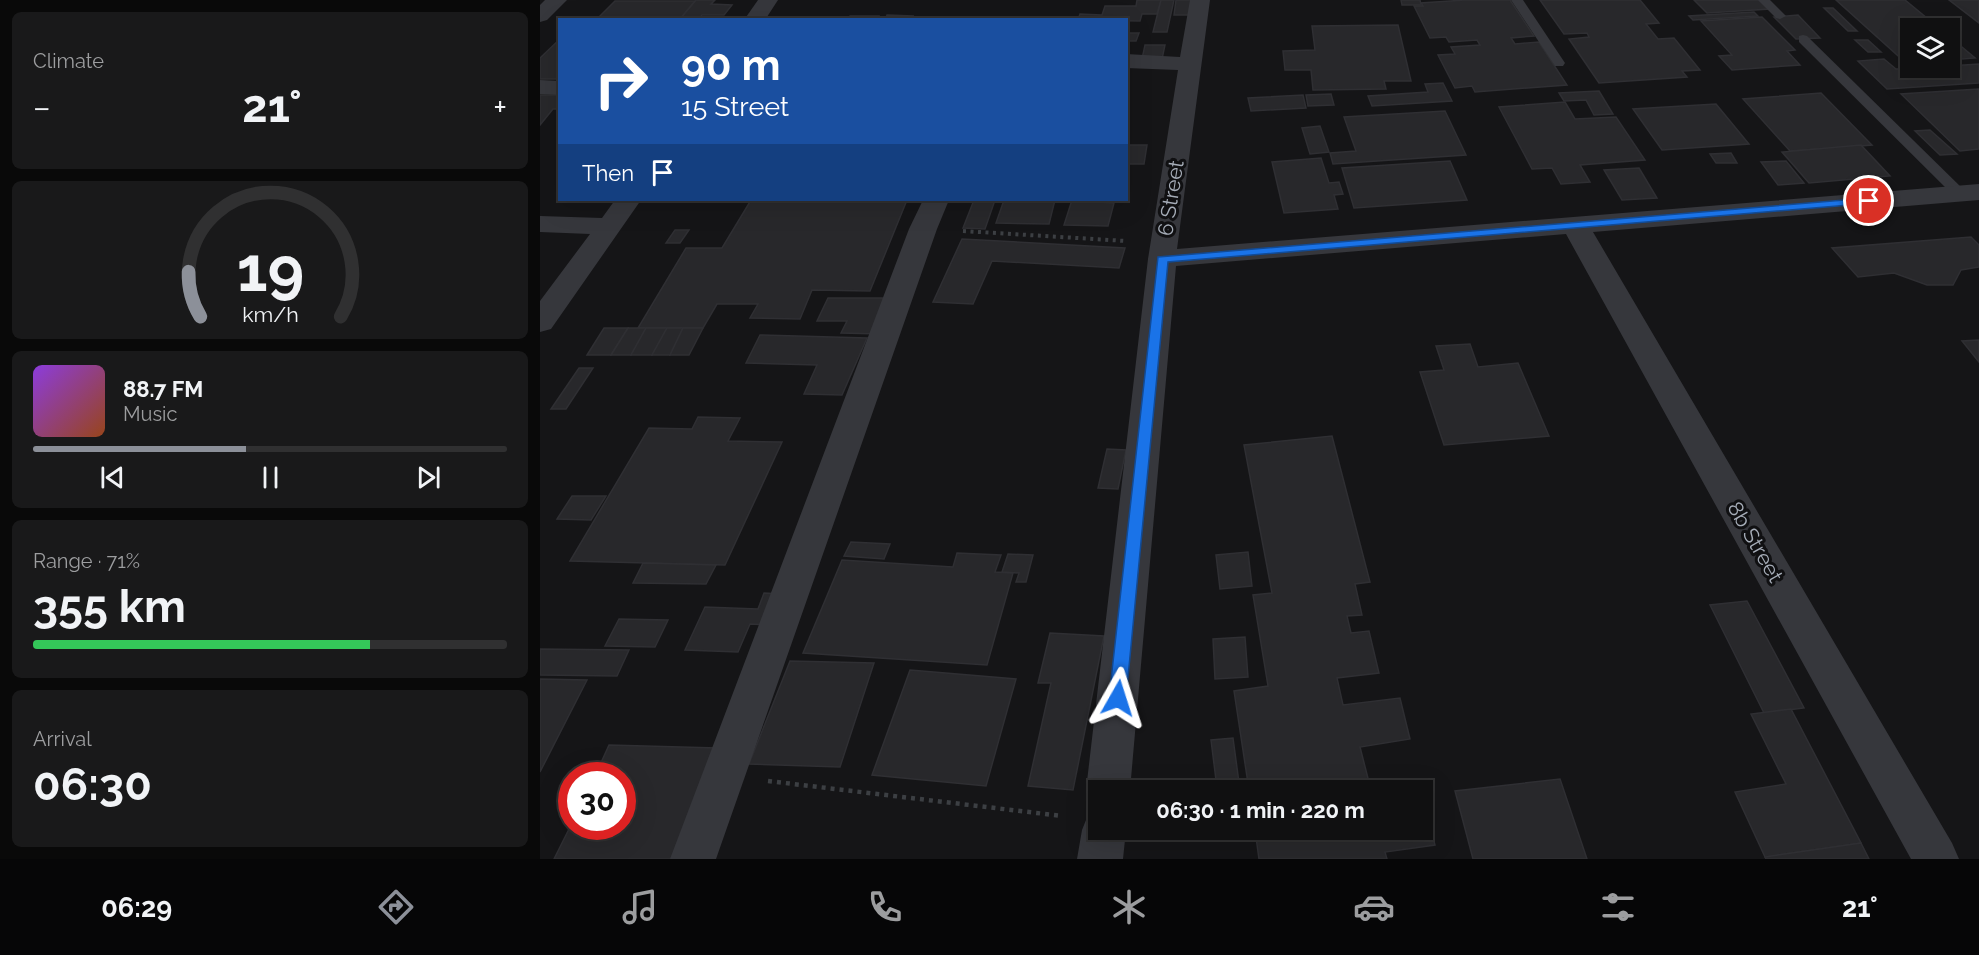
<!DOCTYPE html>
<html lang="en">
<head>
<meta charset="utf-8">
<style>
  :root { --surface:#101011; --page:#19191a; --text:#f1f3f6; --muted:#9c9d9f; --line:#303031; --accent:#8c9099 }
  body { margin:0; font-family:Raleway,sans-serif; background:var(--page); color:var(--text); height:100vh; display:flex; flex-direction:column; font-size:22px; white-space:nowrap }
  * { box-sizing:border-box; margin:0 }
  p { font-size:20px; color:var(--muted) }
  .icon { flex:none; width:33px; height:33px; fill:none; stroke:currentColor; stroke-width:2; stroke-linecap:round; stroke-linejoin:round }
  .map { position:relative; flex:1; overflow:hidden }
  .drawer { display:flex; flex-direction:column; gap:12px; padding:12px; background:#090909; width:540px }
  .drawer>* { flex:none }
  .top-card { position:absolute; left:18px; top:18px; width:570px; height:183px; border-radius:0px; box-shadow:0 6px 24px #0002,0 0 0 2px var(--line); background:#1a4fa0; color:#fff; overflow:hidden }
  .tools { position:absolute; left:1360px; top:18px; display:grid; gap:12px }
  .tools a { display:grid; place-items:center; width:60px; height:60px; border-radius:0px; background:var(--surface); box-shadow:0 6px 24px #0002,0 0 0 2px var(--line); font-size:30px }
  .speed { position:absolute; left:18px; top:762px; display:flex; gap:12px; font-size:30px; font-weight:700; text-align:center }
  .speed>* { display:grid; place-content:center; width:78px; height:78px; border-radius:50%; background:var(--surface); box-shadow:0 6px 24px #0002,0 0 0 2px var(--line); line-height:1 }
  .speed .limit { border:9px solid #d22; background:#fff; color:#111 }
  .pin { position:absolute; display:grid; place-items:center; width:51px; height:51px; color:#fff; margin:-26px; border:3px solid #fff; border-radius:50%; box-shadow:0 2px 6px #0007 }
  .me { position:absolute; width:66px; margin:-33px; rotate:6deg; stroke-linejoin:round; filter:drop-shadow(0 0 4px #0008) }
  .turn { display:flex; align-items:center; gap:21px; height:126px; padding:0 24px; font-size:27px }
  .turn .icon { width:78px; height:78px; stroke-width:2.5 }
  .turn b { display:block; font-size:42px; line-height:51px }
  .then { display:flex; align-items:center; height:57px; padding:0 24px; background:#0003; gap:12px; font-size:22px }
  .big { font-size:45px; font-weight:700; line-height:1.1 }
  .drawer .card { flex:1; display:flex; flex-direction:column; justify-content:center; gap:9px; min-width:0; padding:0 21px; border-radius:9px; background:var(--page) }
  .drawer .dial { align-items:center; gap:0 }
  .dial svg { height:156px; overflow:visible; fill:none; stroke:var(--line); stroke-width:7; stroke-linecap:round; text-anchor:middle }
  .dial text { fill:var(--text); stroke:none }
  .song { display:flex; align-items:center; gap:18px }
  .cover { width:72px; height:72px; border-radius:9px; background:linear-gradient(135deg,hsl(270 70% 55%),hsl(20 70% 35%)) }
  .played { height:6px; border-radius:3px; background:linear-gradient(90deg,var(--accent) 45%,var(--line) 45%) }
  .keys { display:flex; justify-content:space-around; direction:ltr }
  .heat { display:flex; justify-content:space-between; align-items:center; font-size:33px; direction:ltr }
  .charge { height:9px; border-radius:4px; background:linear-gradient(90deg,#34c759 71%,var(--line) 0) }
  .trip { position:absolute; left:548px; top:780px; width:345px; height:60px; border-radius:0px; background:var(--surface); box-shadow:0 6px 24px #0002,0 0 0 2px var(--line); font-weight:700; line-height:60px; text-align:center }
  .dock { display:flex; height:96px; justify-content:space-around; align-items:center; background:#060607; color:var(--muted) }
  .dock .icon { width:42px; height:42px }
  .dock .on { color:var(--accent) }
  .dock b { font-size:27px; color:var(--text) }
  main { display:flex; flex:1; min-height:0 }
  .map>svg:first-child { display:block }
</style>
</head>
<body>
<main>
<section class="drawer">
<div class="card"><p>Climate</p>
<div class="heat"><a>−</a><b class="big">21°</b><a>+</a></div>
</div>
<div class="card dial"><svg viewBox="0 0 100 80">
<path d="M14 69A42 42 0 1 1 86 69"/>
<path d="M14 69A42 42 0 0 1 8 46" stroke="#8c9099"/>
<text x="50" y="56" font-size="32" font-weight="700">19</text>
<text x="50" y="72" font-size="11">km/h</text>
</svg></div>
<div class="card">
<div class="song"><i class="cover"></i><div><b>88.7 FM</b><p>Music</p></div></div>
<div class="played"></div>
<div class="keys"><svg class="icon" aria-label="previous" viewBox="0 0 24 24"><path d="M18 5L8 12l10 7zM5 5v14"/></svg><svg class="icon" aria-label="pause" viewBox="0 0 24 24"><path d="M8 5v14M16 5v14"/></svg><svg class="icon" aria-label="next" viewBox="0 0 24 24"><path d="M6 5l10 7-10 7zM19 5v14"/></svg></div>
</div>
<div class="card"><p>Range · 71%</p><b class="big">355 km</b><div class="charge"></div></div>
<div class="card"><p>Arrival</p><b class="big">06:30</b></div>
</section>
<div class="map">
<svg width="1439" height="859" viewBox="0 0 1439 859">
  <rect width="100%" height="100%" fill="#151517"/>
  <g fill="#28282b" stroke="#2f2f33" stroke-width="1.5">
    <polygon points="156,0 175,0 171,4 192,5 184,15 162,15 158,20 139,20"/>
    <polygon points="597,0 621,0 617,14 602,14 600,21 538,20 540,14 562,15 565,6 596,6"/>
    <polygon points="621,0 634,0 627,32 613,32"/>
    <polygon points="636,0 655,0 653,15 634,15"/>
    <polygon points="861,0 880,0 881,5 862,5"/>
    <polygon points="925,0 970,0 994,36 971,38 975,44 999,42 1027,85 935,92 932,86 915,88 898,55 915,54 911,47 940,45 937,40 909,42 906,37 890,38 874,6 883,6 881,3"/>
    <polygon points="1000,0 1100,0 1119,23 1106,24 1118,39 1134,38 1160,70 1142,71 1147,77 1059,83 1029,39 1049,37 1047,33 1024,34"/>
    <polygon points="1154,0 1219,0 1229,9 1167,13"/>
    <polygon points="1296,0 1365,0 1399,28 1371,28 1371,63 1366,63"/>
    <polygon points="1409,0 1439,0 1439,23"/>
    <polygon points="75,1 155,1 139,20 56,20"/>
    <polygon points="1284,8 1293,8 1317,31 1308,31"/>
    <polygon points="1214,12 1218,16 1153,20 1149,16"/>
    <polygon points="347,15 373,16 371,20 345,20"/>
    <polygon points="1258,15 1280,38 1256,39 1234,17"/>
    <polygon points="310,16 339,16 338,20 282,20 309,19"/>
    <polygon points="409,17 502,18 408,20"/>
    <polygon points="1222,17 1255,50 1247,51 1260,65 1192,70 1179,56 1192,55 1161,21"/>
    <polygon points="858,25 871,81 844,81 846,89 773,90 771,70 745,70 743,51 775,50 772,26"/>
    <polygon points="586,33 599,33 596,41 586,41"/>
    <polygon points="1410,37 1435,58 1410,60"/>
    <polygon points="20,39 20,79 0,79 0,58"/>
    <polygon points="1315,40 1328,40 1341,52 1328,52"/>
    <polygon points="605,45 625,45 622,59 602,59"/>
    <polygon points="1344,59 1356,69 1410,68 1410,66 1439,64 1439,83 1347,89 1318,61"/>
    <polygon points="903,83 912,101 832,106 828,96 888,92 885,84"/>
    <polygon points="1439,89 1439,149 1420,151 1361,94"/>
    <polygon points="1059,91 1073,114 1054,115 1046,100 1024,101 1019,93"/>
    <polygon points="1281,93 1332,145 1250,151 1203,99"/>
    <polygon points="791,94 794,105 768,106 766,95"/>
    <polygon points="0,95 20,95 20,109 13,109 0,125"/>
    <polygon points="763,95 766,108 711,111 708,98"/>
    <polygon points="1025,102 1035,119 1076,117 1105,160 1040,165 1050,182 1021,184 1012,168 992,169 959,107"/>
    <polygon points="1176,104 1209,144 1122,150 1093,109"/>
    <polygon points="905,111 926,155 793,164 790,153 816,151 804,117"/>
    <polygon points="780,126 789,152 770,154 762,128"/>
    <polygon points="1390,130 1417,154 1400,155 1375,131"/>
    <polygon points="586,145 607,145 604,164 586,164"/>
    <polygon points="1321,145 1350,176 1269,183 1242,152"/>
    <polygon points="1191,153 1197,163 1176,163 1170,154"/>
    <polygon points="781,158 789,183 799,182 803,194 794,195 798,209 744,213 732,162"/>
    <polygon points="910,161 927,200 814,208 802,168"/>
    <polygon points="1246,161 1264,183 1238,185 1221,162"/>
    <polygon points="1099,168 1117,198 1082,200 1064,170"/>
    <polygon points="211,200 367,200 330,291 272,290 260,319 210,318 218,304 177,304 163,328 98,328 146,248 182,248"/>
    <polygon points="434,200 455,200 445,229 423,228"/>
    <polygon points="464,200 515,200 509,224 456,223"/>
    <polygon points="532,200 559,200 558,202 574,203 568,226 524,225"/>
    <polygon points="135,230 149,230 140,243 126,243"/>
    <polygon points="1431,237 1439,245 1439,267 1421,270 1413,285 1387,285 1354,273 1318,277 1292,248"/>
    <polygon points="422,239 585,248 579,268 452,261 433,304 393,302"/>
    <polygon points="288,298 355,298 341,334 301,333 307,321 277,321"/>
    <polygon points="64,328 88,328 71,355 47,355"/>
    <polygon points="88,328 106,328 91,355 71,355"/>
    <polygon points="106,328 127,328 112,355 91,355"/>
    <polygon points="127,328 143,328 130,355 112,355"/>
    <polygon points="143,328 163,328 149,355 130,355"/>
    <polygon points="220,335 327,338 302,395 264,394 277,365 206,363"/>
    <polygon points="1439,340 1439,362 1422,341"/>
    <polygon points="930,344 938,367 978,363 1009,436 904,445 880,372 904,370 896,346"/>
    <polygon points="39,368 53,368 26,409 11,409"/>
    <polygon points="158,417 200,418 188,441 242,442 185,565 30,561 109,428 152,429"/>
    <polygon points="792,436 830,582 815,584 822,615 807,616 811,633 829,631 839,673 797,678 803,705 860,698 870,739 820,747 831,790 709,790 694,691 728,686 713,595 732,593 704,445"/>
    <polygon points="567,449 586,450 578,489 558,488"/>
    <polygon points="32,496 66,496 51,520 17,519"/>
    <polygon points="311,542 350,544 344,559 304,556"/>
    <polygon points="708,552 712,586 680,589 676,555"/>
    <polygon points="417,553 461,555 455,572 473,573 447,665 263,653 302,560 413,567"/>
    <polygon points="468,554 493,555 486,582 476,582 479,573 462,572"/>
    <polygon points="103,563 176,565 166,584 93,583"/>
    <polygon points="224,593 243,594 230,625 210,624 198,652 145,650 165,607 218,609"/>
    <polygon points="1207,601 1264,708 1224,713 1170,605"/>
    <polygon points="79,619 128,620 115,647 65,646"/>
    <polygon points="510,633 564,636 533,790 488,786 511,683 498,683"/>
    <polygon points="705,637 708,677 675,679 673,639"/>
    <polygon points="0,649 89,650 77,676 0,675"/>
    <polygon points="250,661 334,663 300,767 209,764"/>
    <polygon points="370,670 476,679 446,786 332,775"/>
    <polygon points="0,679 47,680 0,772"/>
    <polygon points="1251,709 1321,843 1225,857 1195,792 1246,784 1211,714"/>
    <polygon points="693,738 700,790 671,790 671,788 677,788 671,740"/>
    <polygon points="69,745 177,748 131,859 14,859 32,823 32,826 82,826 82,776 55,776"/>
    <polygon points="1020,779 1047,859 933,859 915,791"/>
    <polygon points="883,799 895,845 845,852 847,859 719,859 715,830 882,830"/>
    <polygon points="1321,843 1329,859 1226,859 1225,857"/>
  </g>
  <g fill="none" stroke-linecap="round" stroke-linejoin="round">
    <polyline stroke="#3c3f43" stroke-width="4" stroke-dasharray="3 4.5" stroke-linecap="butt" points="423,231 586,241"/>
    <polyline stroke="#3c3f43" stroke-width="4.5" stroke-dasharray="4 5" stroke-linecap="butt" points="228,781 522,816"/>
    <g fill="#36373c" fill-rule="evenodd">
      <polygon points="971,0 983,0 1025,63 1023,66 1015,66"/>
      <polygon points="1218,0 1230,0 1246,16 1240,19 1236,18"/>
      <polygon points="1263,35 1267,36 1425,191 1427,194 1425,197 1415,197 1259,42 1259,36"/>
    </g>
    <g fill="#36373c" fill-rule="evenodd">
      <polygon points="5,0 27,0 7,20 0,22 0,5"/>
      <polygon points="218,0 238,0 225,20 204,20"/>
      <polygon points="650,0 670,0 637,249 1439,184 1439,200 1053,232 1412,843 1419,859 1371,859 1026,234 636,266 590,790 558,790 558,806 553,804 546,790 608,259 638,70 586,68 586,54 640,57"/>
      <polygon points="0,80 20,81 20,95 0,94"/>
      <polygon points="75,200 101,200 11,329 0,332 0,301 50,234 0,232 0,216 62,218"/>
      <polygon points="383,200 409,200 397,229 176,859 130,859 369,229"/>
      <polygon points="558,811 558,830 586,830 583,859 537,859 542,830 548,815"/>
    </g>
  </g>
  <polygon fill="#1a73e8" stroke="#114b97" stroke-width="1.5" points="1329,198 1335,201 1333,203 628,262 586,698 583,703 578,705 572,703 569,698 618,257"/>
  <g text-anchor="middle" stroke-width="6" stroke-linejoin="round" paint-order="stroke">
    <g font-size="21" fill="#a6adb8" stroke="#101012">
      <text transform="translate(631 198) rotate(-81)" y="7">6 Street</text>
      <text transform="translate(1215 542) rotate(60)" y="7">8b Street</text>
    </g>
  </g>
</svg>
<div class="tools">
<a><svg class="icon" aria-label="layers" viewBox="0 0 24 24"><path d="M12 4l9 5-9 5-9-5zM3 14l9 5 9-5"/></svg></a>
</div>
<div class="speed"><div class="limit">30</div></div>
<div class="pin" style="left:1329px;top:201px;background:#d93025"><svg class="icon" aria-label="arrive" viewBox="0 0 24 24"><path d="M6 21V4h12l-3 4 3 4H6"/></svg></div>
<svg class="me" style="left:578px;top:698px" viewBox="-20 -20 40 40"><path d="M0-17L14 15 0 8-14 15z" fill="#1a73e8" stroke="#fff" stroke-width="4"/></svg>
<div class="trip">06:30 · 1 min · 220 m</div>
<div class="top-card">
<div class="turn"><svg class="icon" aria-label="right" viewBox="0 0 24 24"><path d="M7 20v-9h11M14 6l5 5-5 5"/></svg><div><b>90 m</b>15 Street</div></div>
<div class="then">Then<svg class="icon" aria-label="arrive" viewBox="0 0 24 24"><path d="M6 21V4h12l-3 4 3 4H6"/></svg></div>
</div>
</div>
</main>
<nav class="dock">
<b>06:29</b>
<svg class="icon on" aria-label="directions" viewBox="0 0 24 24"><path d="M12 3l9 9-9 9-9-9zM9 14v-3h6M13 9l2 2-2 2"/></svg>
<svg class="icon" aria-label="music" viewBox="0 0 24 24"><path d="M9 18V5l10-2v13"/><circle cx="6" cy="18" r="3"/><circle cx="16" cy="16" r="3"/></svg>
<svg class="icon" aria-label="phone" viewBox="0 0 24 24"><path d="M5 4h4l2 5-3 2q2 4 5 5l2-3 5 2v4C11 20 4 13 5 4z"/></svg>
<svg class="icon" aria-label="climate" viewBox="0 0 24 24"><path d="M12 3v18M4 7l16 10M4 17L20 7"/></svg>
<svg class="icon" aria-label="car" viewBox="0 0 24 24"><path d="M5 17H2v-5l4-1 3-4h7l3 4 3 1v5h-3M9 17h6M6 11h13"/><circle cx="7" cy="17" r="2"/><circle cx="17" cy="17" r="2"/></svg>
<svg class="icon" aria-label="filters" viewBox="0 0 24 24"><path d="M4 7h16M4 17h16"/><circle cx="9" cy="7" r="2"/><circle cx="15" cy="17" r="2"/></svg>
<b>21°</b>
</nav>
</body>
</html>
